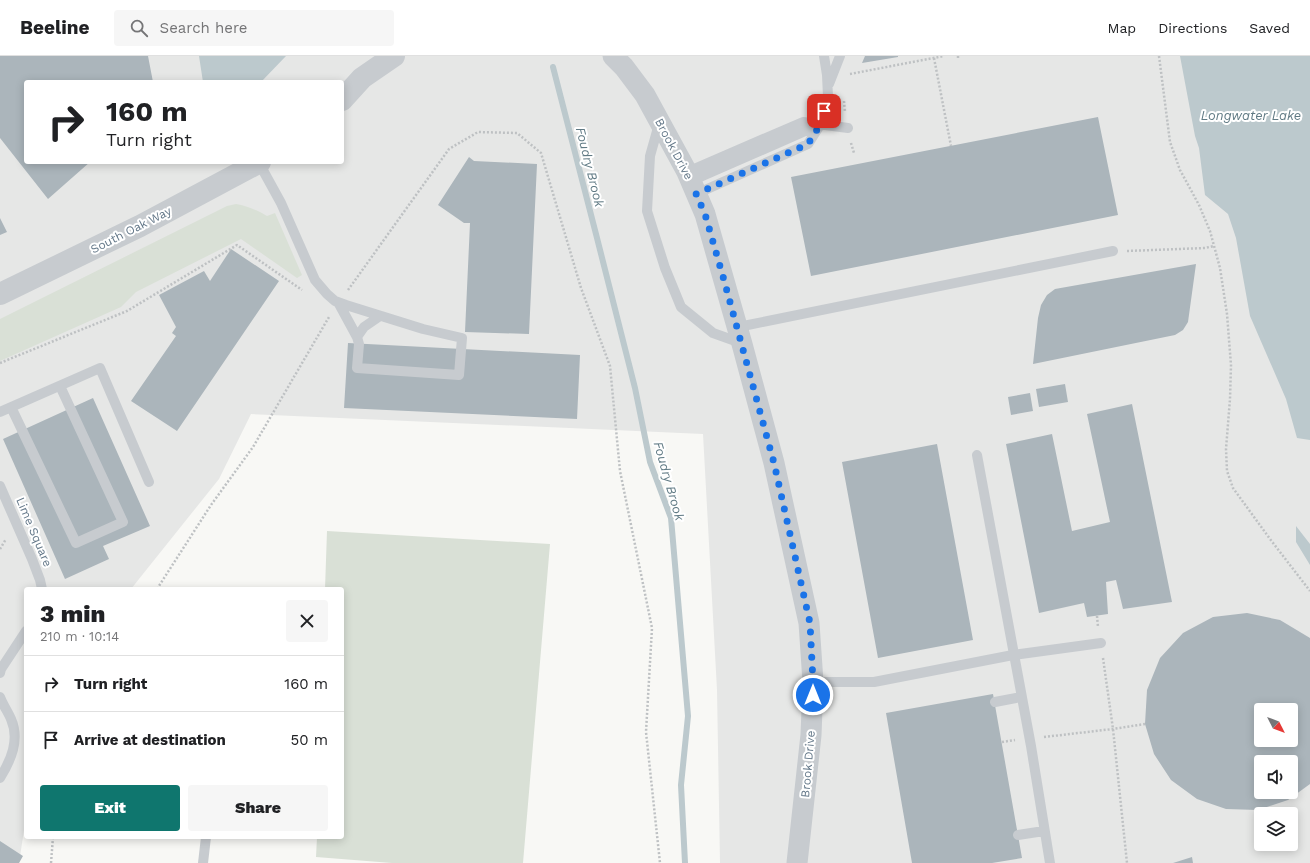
<!DOCTYPE html>
<html lang="en">
<head>
<meta charset="utf-8">
<style>
	body { margin:0; font-family:"Work Sans",sans-serif; background:#f6f6f6; color:#202124; height:100vh; display:flex; flex-direction:column; font-size:15px; white-space:nowrap }
	* { box-sizing:border-box; margin:0 }
	p { font-size:13px; color:#757577 }
	.icon { flex:none; width:22px; height:22px; fill:none; stroke:currentColor; stroke-width:2; stroke-linecap:round; stroke-linejoin:round }
	.map { position:relative; flex:1; overflow:hidden }
	.panel { position:absolute; left:24px; top:531px; width:320px; height:252px; display:flex; flex-direction:column; background:#fff; border-radius:4px; box-shadow:0 2px 10px #0003 }
	.panel>* { flex:none }
	.hud { position:absolute; left:24px; top:24px; width:320px; height:84px; border-radius:4px; box-shadow:0 2px 10px #0003; background:#fff; color:#202124; overflow:hidden }
	.needle { width:26px; rotate:132deg }
	.fabs { position:absolute; left:1254px; top:647px; display:grid; gap:8px }
	.fabs a { display:grid; place-items:center; width:44px; height:44px; border-radius:4px; background:#fff; box-shadow:0 2px 10px #0003; font-size:20px }
	.pin { position:absolute; display:grid; place-items:center; width:34px; height:34px; color:#fff; margin:-17px; border-radius:8px; box-shadow:0 2px 6px #0006 }
	.me { position:absolute; width:44px; margin:-22px; rotate:0deg; stroke-linejoin:round; filter:drop-shadow(0 0 3px #0008) }
	.turn { display:flex; align-items:center; gap:14px; height:84px; padding:0 16px; font-size:18px }
	.turn .icon { width:52px; height:52px; stroke-width:2.5 }
	.turn b { display:block; font-size:28px; line-height:34px }
	.round { display:grid; place-items:center; flex:none; width:42px; height:42px; border-radius:4px; background:#f6f6f6 }
	.overview { display:flex; align-items:center; justify-content:space-between; height:68px; padding:0 16px }
	h1 { font-size:24px; font-weight:800; line-height:30px }
	.primary-button { display:flex; gap:8px; margin-top:auto; padding:8px 16px }
	.primary-button a { flex:1; height:46px; border-radius:4px; background:#0f766e; color:#fff; font-size:16px; font-weight:800; line-height:46px; text-align:center }
	.primary-button a+a { background:#f6f6f6; color:#202124 }
	ul { padding:0; list-style:none }
	li { display:flex; align-items:center; gap:12px; height:56px; padding:0 16px; border-top:1px solid #e0e0e0 }
	li div { flex:1 }
	li b { display:block; font-size:15px }
	li em { font-style:normal }
	header { display:flex; align-items:center; gap:24px; box-sizing:border-box; height:56px; padding:0 20px; background:#fff; border-bottom:1px solid #e0e0e0 }
	header strong { font-size:19px }
	nav { display:flex; gap:22px; margin-inline-start:auto; font-size:14px }
	.search { width:280px; height:36px; background:#f6f6f6; display:flex; align-items:center; gap:10px; box-sizing:border-box; padding:0 14px; border-radius:4px; color:#757577; font-size:15px }
	.map>svg:first-child { display:block }
	.built { fill:#e6e7e6; fill-rule:evenodd }
	.green { fill:#d9e0d6 }
	.water { fill:#bcc9cd }
	.lines { fill:none; stroke-linecap:round; stroke-linejoin:round }
	.stream { stroke:#bcc9cd; stroke-width:6 }
	.building { fill:#abb5bb; fill-rule:evenodd }
	.path { stroke:#bec1c3; stroke-width:2.5; stroke-dasharray:2 2; stroke-linecap:butt }
	.service { stroke:#c7cbcf; stroke-width:10 }
	.minor { stroke:#c7cbcf; stroke-width:21 }
	.tertiary { stroke:#c7cbcf; stroke-width:22 }
	.route { stroke:#1a73e8; stroke-width:7; stroke-dasharray:0 12.6 }
	.labels { text-anchor:middle; dominant-baseline:central; stroke-width:4; stroke-linejoin:round; paint-order:stroke }
	.street-label { font-size:12px; fill:#647889; stroke:#fff }
	.water-label { font-size:13px; font-style:italic; fill:#607a84; stroke:#fff }
</style>
</head>
<body>
<header>
<strong>Beeline</strong>
<div class="search"><svg class="icon" aria-label="search" viewBox="0 0 24 24"><circle cx="10" cy="10" r="6"/><path d="M15 15l6 6"/></svg>Search here</div>
<nav><a>Map</a><a>Directions</a><a>Saved</a></nav>
</header>
<div class="map">
<svg width="1310" height="807" viewBox="0 0 1310 807">
	<rect width="100%" height="100%" fill="#f8f8f5"/>
	<!-- built -->
	<path class="built" d="M 0,0 L 1310,0 L 1310,807 L 720,807 L 717,634 L 703,378 L 251,358 L 219,423 L 131,533 L 26,533 L 26,761 L 19,807 L 0,807 ZM 26,26 L 342,26 L 342,106 L 26,106 ZM 1261,654 L 1291,654 L 1291,684 L 1261,684 ZM 1261,706 L 1291,706 L 1291,736 L 1261,736 ZM 1261,758 L 1291,758 L 1291,788 L 1261,788 Z"/>
	<!-- green -->
	<path class="green" d="M 236,148 C 247,150 257,154 267,160 L 275,157 L 302,219 L 297,222 L 241,183 L 136,236 L 121,251 L 0,305 L 0,263 L 227,150 Z
		M 327,475 L 550,488 L 523,807 L 392,807 L 316,801 L 317,781 L 342,781 L 342,533 L 325,533 Z"/>
	<!-- water -->
	<path class="water" d="M 199,0 L 286,0 L 261,26 L 203,26 Z
		M 1180,0 L 1310,0 L 1310,384 L 1297,382 L 1286,343 L 1250,260 L 1236,182 L 1228,158 L 1205,139 L 1199,92 L 1195,80 Z
		M 1296,470 L 1310,488 L 1310,509 L 1296,486 Z"/>
	<g class="lines">
		<!-- stream -->
		<path class="stream" d="M 553,11 L 597,182 L 635,332 L 650,406 L 671,462 L 688,660 L 681,729 L 685,807"/>
	</g>
	<!-- building -->
	<path class="building" d="M 0,0 L 148,0 L 153,26 L 26,26 L 26,106 L 90,106 L 48,143 L 0,82 Z
		M 865,0 L 898,0 L 898,1 L 862,7 Z
		M 1098,61 L 1118,159 L 811,220 L 791,121 Z
		M 469,101 L 474,105 L 537,108 L 529,278 L 465,276 L 470,167 L 464,167 L 438,149 Z
		M 0,162 L 7,176 L 0,179 Z
		M 231,193 L 279,225 L 177,375 L 131,345 L 176,280 L 172,277 L 176,271 L 159,239 L 204,215 L 210,225 Z
		M 1196,208 L 1188,266 L 1183,274 L 1175,279 L 1033,308 L 1038,262 L 1041,249 L 1047,239 L 1055,233 Z
		M 348,287 L 580,299 L 577,363 L 344,352 Z
		M 1065,328 L 1068,346 L 1039,351 L 1036,333 Z
		M 1030,337 L 1033,355 L 1011,359 L 1008,341 Z
		M 93,342 L 150,470 L 103,490 L 109,503 L 65,523 L 3,383 Z
		M 1132,348 L 1172,546 L 1123,553 L 1116,524 L 1106,526 L 1108,558 L 1087,561 L 1084,547 L 1039,557 L 1006,388 L 1052,378 L 1072,475 L 1110,466 L 1087,358 Z
		M 937,388 L 973,584 L 878,602 L 842,406 Z
		M 1247,557 L 1280,564 L 1310,582 L 1310,728 L 1288,744 L 1258,754 L 1226,753 L 1197,743 L 1171,724 L 1154,698 L 1145,668 L 1147,634 L 1160,602 L 1183,577 L 1213,561 ZM 1261,654 L 1291,654 L 1291,684 L 1261,684 ZM 1261,706 L 1291,706 L 1291,736 L 1261,736 Z
		M 993,638 L 1022,802 L 992,807 L 912,807 L 886,657 Z
		M 0,785 L 23,800 L 19,807 L 0,807 Z
		M 1192,801 L 1193,807 L 1173,807 Z"/>
	<g class="lines">
		<!-- path -->
		<path class="path" d="M 958,0 L 958,2
			M 1159,0 L 1170,86 L 1180,114 L 1199,149 L 1210,175 L 1220,212 L 1227,258 L 1231,309 L 1230,343 L 1226,393 L 1227,415 L 1233,432 L 1270,483 L 1310,535
			M 934,2 L 951,90
			M 850,18 L 944,0
			M 844,45 L 845,56
			M 851,87 L 854,97
			M 1127,195 L 1205,192 L 1214,190
			M 348,234 L 449,93 L 478,76 L 517,77 L 541,97 L 581,232 L 610,310 L 620,415 L 652,572 L 646,676 L 660,807
			M 0,307 L 127,255 L 237,189 L 302,234
			M 0,493 L 6,483
			M 157,533 L 211,449 L 253,391 L 329,261
			M 1097,560 L 1098,571
			M 1103,602 L 1113,673 L 1127,807
			M 1044,681 L 1113,673 L 1145,668
			M 1002,686 L 1015,684
			M 51,807 L 53,781"/>
		<!-- service -->
		<path class="service" d="M 829,28 L 840,0
			M 659,68 L 650,100 L 647,155 L 665,212 L 681,251 L 713,277 L 741,287
			M 259,107 L 281,147 L 315,224 L 327,238 L 335,245 L 346,249 L 423,273 L 462,282 L 459,319 L 357,312 L 359,288 L 357,281 L 338,246
			M 687,116 L 803,66 L 848,72
			M 691,125 L 819,69
			M 696,138 L 808,88 L 820,69 L 828,41 L 827,19 L 824,0
			M 738,271 L 1113,195
			M 357,281 L 364,271 L 380,260
			M 11,351 L 76,487 L 123,466 L 60,330
			M 0,356 L 100,312 L 149,426
			M 977,399 L 1031,690 L 1050,807
			M 0,430 L 32,503 L 40,524 L 42,533
			M 0,617 L 1,613 L 26,575
			M 813,626 L 874,626 L 1013,599 L 1101,587
			M 0,641 C 3,649 8,656 11,663 C 20,684 11,704 0,722
			M 995,646 L 1021,641
			M 1018,779 L 1044,775
			M 203,807 L 206,781"/>
		<!-- minor -->
		<path class="minor" d="M 613,0 L 624,11 L 645,39 L 687,116 L 705,158 L 742,288 L 774,407 L 809,567 L 813,626 L 811,679 L 797,807"/>
		<!-- tertiary -->
		<path class="tertiary" d="M 342,44 L 362,22 L 394,0
			M 0,238 L 140,170 L 260,106"/>
	</g>
	<g class="lines">
		<!-- route -->
		<path class="route" d="M 813,639 L 813,626 L 810,567 L 774,407 L 724,224 L 705,158 L 696,138 L 808,88 L 820,69 L 824,55"/>
	</g>
	<g class="labels">
		<!-- street labels -->
		<g class="street-label">
			<text transform="translate(674 93) rotate(62)">Brook Drive</text>
			<text transform="translate(131 174) rotate(-27)">South Oak Way</text>
			<text transform="translate(34 476) rotate(67)">Lime Square</text>
			<text transform="translate(808 708) rotate(-85)">Brook Drive</text>
		</g>
		<!-- water labels -->
		<g class="water-label">
			<text x="1251" y="59">Longwater Lake</text>
			<text transform="translate(590 111) rotate(76)">Foudry Brook</text>
			<text transform="translate(669 425) rotate(74)">Foudry Brook</text>
		</g>
	</g>
</svg>
<div class="fabs">
<a><svg class="needle" viewBox="-14 -14 28 28"><path d="M0-13l5 13h-10z" fill="#e53935"/><path d="M0 13l5-13h-10z" fill="#757577"/></svg></a>
<a><svg class="icon" aria-label="sound" viewBox="0 0 24 24"><path d="M4 9h4l5-4v14l-5-4H4zM17 9q2 3 0 6"/></svg></a>
<a><svg class="icon" aria-label="layers" viewBox="0 0 24 24"><path d="M12 4l9 5-9 5-9-5zM3 14l9 5 9-5"/></svg></a>
</div>
<div class="pin" style="left:824px;top:55px;background:#d93025"><svg class="icon" aria-label="arrive" viewBox="0 0 24 24"><path d="M6 21V4h12l-3 4 3 4H6"/></svg></div>
<svg class="me" style="left:813px;top:639px" viewBox="-20 -20 40 40"><circle r="17" fill="#1a73e8" stroke="#fff" stroke-width="3"/><path d="M0-11L8 9 0 5-8 9z" fill="#fff"/></svg>
<div class="hud">
<div class="turn"><svg class="icon" aria-label="right" viewBox="0 0 24 24"><path d="M7 20v-9h11M14 6l5 5-5 5"/></svg><div><b>160 m</b>Turn right</div></div>
</div>
<section class="panel">
<div class="overview"><div><h1>3 min</h1><p>210 m · 10:14</p></div><a class="round"><svg class="icon" aria-label="close" viewBox="0 0 24 24"><path d="M6 6l12 12M18 6L6 18"/></svg></a></div>
<ul>
<li><svg class="icon" aria-label="right" viewBox="0 0 24 24"><path d="M7 20v-9h11M14 6l5 5-5 5"/></svg><div><b>Turn right</b></div><em>160 m</em></li>
<li><svg class="icon" aria-label="arrive" viewBox="0 0 24 24"><path d="M6 21V4h12l-3 4 3 4H6"/></svg><div><b>Arrive at destination</b></div><em>50 m</em></li>
</ul>
<div class="primary-button"><a>Exit</a><a>Share</a></div>
</section>
</div>
</body>
</html>
